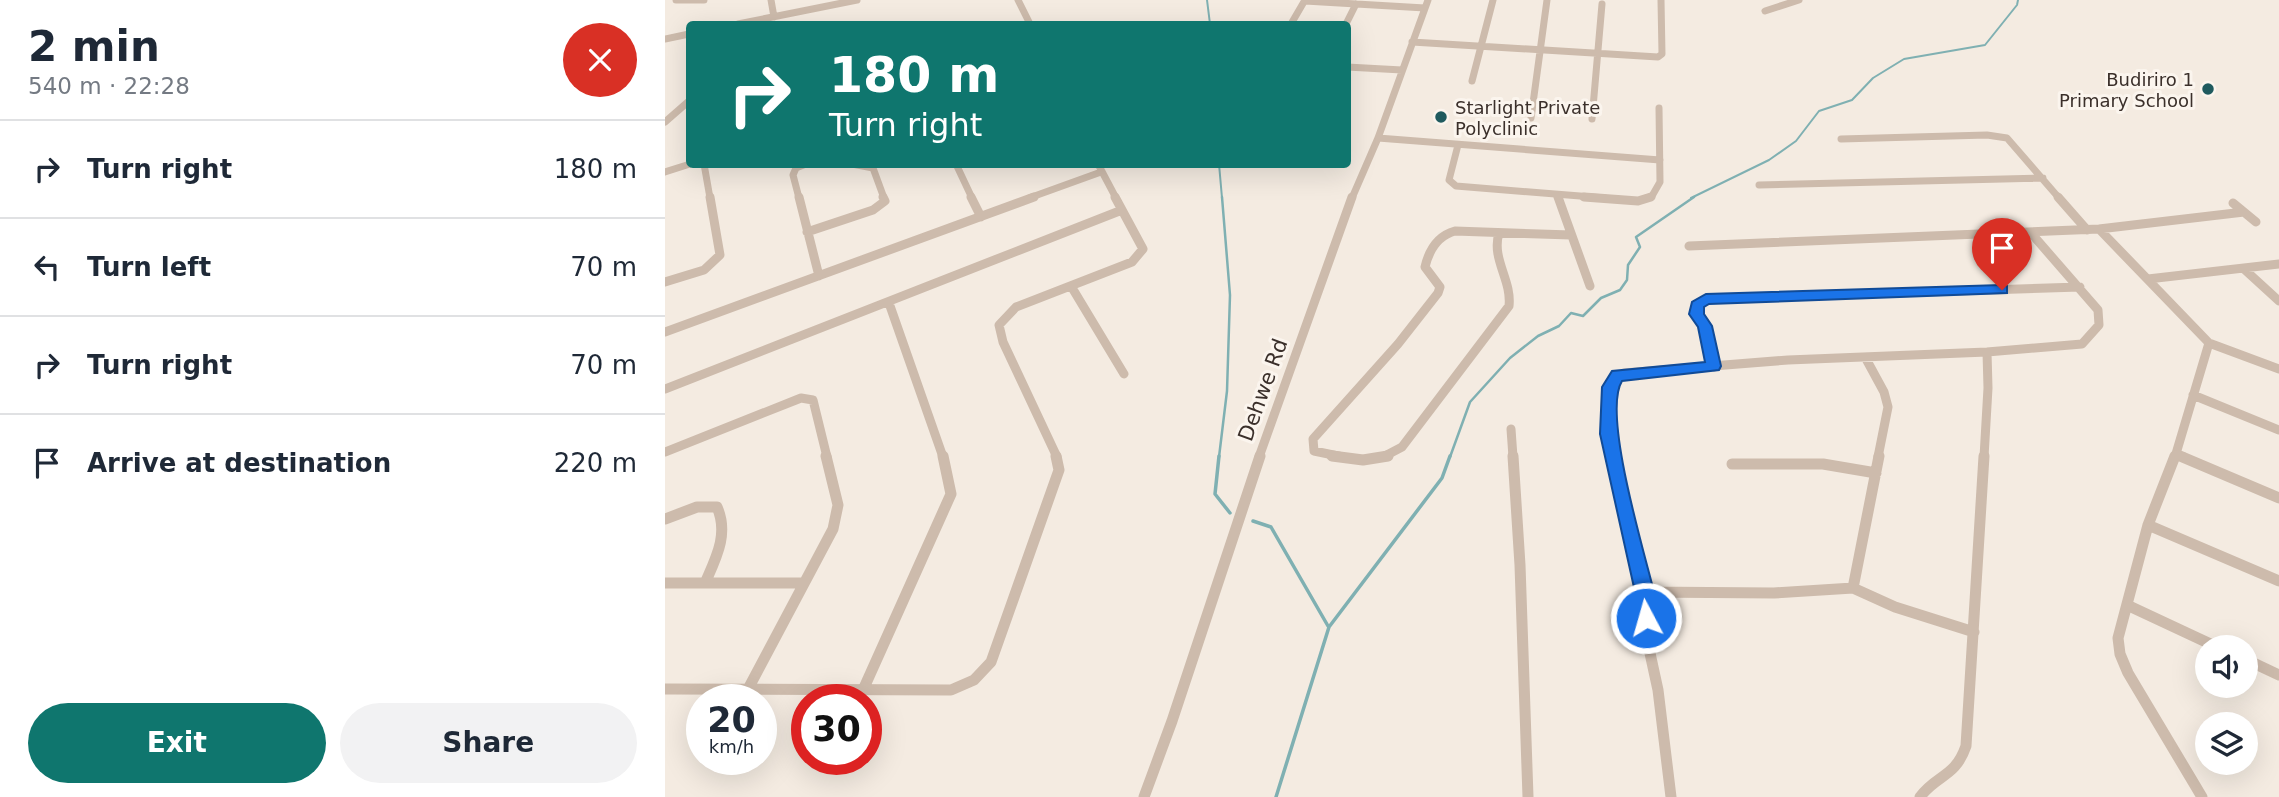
<!DOCTYPE html>
<html lang="en">
<head>
<meta charset="utf-8">
<style>
	body { margin:0; font-family:"DejaVu Sans",sans-serif; background:#f2f2f3; color:#1f2937; height:100vh; display:flex; flex-direction:column; font-size:26px; white-space:nowrap }
	* { box-sizing:border-box; margin:0 }
	p { font-size:23px; color:#747a83 }
	.icon { flex:none; width:38px; height:38px; fill:none; stroke:currentColor; stroke-width:2; stroke-linecap:round; stroke-linejoin:round }
	.map { position:relative; flex:1; overflow:hidden }
	.drawer { display:flex; flex-direction:column; background:#fff; width:665px }
	.drawer>* { flex:none }
	.guide { position:absolute; left:21px; top:21px; width:665px; height:147px; border-radius:7px; box-shadow:0 7px 28px #0002; background:#0f766e; color:#fff; overflow:hidden }
	.tools { position:absolute; left:1530px; top:635px; display:grid; gap:14px }
	.tools a { display:grid; place-items:center; width:63px; height:63px; border-radius:50%; background:#fff; box-shadow:0 7px 28px #0002; font-size:35px }
	.speed { position:absolute; left:21px; top:684px; display:flex; gap:14px; font-size:35px; font-weight:700; text-align:center }
	.speed>* { display:grid; place-content:center; width:91px; height:91px; border-radius:50%; background:#fff; box-shadow:0 7px 28px #0002; line-height:1 }
	.speed small { font-size:18px; font-weight:400 }
	.speed .limit { border:10px solid #d22; background:#fff; color:#111 }
	.pin { position:absolute; display:grid; place-items:center; width:60px; height:60px; color:#fff; margin:-72px -30px; border-radius:50% 50% 50% 0; rotate:-45deg; box-shadow:0 0 7px #0007 }
	.pin .icon { rotate:45deg }
	.me { position:absolute; width:77px; margin:-38px; rotate:354deg; stroke-linejoin:round; filter:drop-shadow(0 0 5px #0008) }
	.turn { display:flex; align-items:center; gap:24px; height:147px; padding:0 28px; font-size:32px }
	.turn .icon { width:91px; height:91px; stroke-width:2.5 }
	.turn b { display:block; font-size:49px; line-height:60px }
	.round { display:grid; place-items:center; flex:none; width:74px; height:74px; border-radius:37px; background:#f2f2f3 }
	.overview { display:flex; align-items:center; justify-content:space-between; height:119px; padding:0 28px }
	h1 { font-size:42px; font-weight:800; line-height:52px }
	.cta { display:flex; gap:14px; margin-top:auto; padding:14px 28px }
	.cta a { flex:1; height:80px; border-radius:42px; background:#0f766e; color:#fff; font-size:28px; font-weight:800; line-height:80px; text-align:center }
	.cta a+a { background:#f2f2f3; color:#1f2937 }
	ul { padding:0; list-style:none }
	li { display:flex; align-items:center; gap:21px; height:98px; padding:0 28px; border-top:2px solid #e0e1e3 }
	li div { flex:1 }
	li b { display:block; font-size:26px }
	li em { font-style:normal }
	main { display:flex; flex:1; min-height:0 }
	.map>svg:first-child { display:block }
	.lines { fill:none; stroke-linecap:round; stroke-linejoin:round }
	.stream-far2 { stroke:#7fb0b2; stroke-width:2 }
	.stream-far1 { stroke:#7fb0b2; stroke-width:2.5 }
	.stream { stroke:#7fb0b2; stroke-width:3.5 }
	.minor-far2 { stroke:#cdbbac; stroke-width:7 }
	.minor-far1 { stroke:#cdbbac; stroke-width:9 }
	.minor { stroke:#cdbbac; stroke-width:11 }
	.route { fill:#1a73e8; stroke:#114b97; stroke-width:2 }
	.poi-dot { fill:#1f5a5e; stroke:#fbf5ee; stroke-width:2.5 }
	.labels { text-anchor:middle; dominant-baseline:central; stroke-width:6; stroke-linejoin:round; paint-order:stroke }
	.far-poi-label { font-size:18px; fill:#3b302b; stroke:#fbf5ee; text-anchor:end }
	.street-label { font-size:21px; fill:#3b302b; stroke:#fbf5ee }
</style>
</head>
<body>
<main>
<section class="drawer">
<div class="overview"><div><h1>2 min</h1><p>540 m · 22:28</p></div><a class="round" style="background:#d93025;color:#fff"><svg class="icon" aria-label="close" viewBox="0 0 24 24"><path d="M6 6l12 12M18 6L6 18"/></svg></a></div>
<ul>
<li><svg class="icon" aria-label="right" viewBox="0 0 24 24"><path d="M7 20v-9h11M14 6l5 5-5 5"/></svg><div><b>Turn right</b></div><em>180 m</em></li>
<li><svg class="icon" aria-label="left" viewBox="0 0 24 24"><path d="M17 20v-9H6M10 6l-5 5 5 5"/></svg><div><b>Turn left</b></div><em>70 m</em></li>
<li><svg class="icon" aria-label="right" viewBox="0 0 24 24"><path d="M7 20v-9h11M14 6l5 5-5 5"/></svg><div><b>Turn right</b></div><em>70 m</em></li>
<li><svg class="icon" aria-label="arrive" viewBox="0 0 24 24"><path d="M6 21V4h12l-3 4 3 4H6"/></svg><div><b>Arrive at destination</b></div><em>220 m</em></li>
</ul>
<div class="cta"><a>Exit</a><a>Share</a></div>
</section>
<div class="map">
<svg width="1614" height="797" viewBox="0 0 1614 797">
	<rect width="100%" height="100%" fill="#f4ebe1"/>
	<g class="lines">
		<!-- stream-far2 -->
		<path class="stream-far2" d="M 542,0 L 545,24
			M 554,164 L 557,198
			M 1026,198 L 1104,160 L 1131,141 L 1154,111 L 1187,100 L 1208,78 L 1239,59 L 1320,45 L 1352,5 L 1353,0"/>
		<!-- stream-far1 -->
		<path class="stream-far1" d="M 554,457 L 562,391 L 565,295 L 557,197
			M 785,457 L 805,402 L 845,358 L 873,336 L 894,326 L 906,313 L 918,316 L 936,298 L 955,290 L 962,280 L 963,265 L 975,247 L 971,237 L 1029,197"/>
		<!-- stream -->
		<path class="stream" d="M 554,456 L 550,494 L 565,513
			M 588,521 L 606,527 L 663,626
			M 611,797 L 664,627 L 777,478 L 785,456"/>
		<!-- minor-far2 -->
		<path class="minor-far2" d="M 11,0 L 39,0
			M 106,0 L 109,17
			M 353,0 L 365,24
			M 640,1 L 760,8
			M 1100,11 L 1134,0
			M 73,24 L 192,0
			M 626,24 L 640,0
			M 681,24 L 691,4
			M 0,39 L 24,34
			M 747,42 L 993,57 L 997,54 L 996,0
			M 682,67 L 737,70
			M 807,81 L 828,0
			M 866,118 L 882,0
			M 927,119 L 937,4
			M 0,122 L 24,101
			M 713,138 L 995,160
			M 1176,139 L 1322,135 L 1342,138 L 1394,198
			M 793,145 L 784,180 L 791,186 L 940,198
			M 39,164 L 45,198
			M 187,164 L 208,168 L 219,198
			M 291,164 L 307,198
			M 433,164 L 451,198
			M 0,172 L 25,164
			M 1094,185 L 1378,178
			M 892,195 L 893,198
			M 134,198 L 128,175 L 131,168 L 141,164
			M 364,198 L 436,172
			M 687,198 L 713,138 L 763,0
			M 981,198 L 987,196 L 995,182 L 994,108"/>
		<!-- minor-far1 -->
		<path class="minor-far1" d="M 134,197 L 154,276
			M 306,197 L 316,217
			M 893,197 L 925,286
			M 919,197 L 973,201 L 986,197
			M 1393,197 L 1422,230
			M 1568,203 L 1591,222
			M 1434,229 L 1544,343 L 1614,369
			M 142,232 L 208,210 L 220,201 L 218,197
			M 1024,246 L 1434,229 L 1579,212
			M 1579,269 L 1614,301
			M 1483,279 L 1614,264
			M 0,282 L 39,270 L 55,255 L 45,197
			M 406,286 L 459,374
			M 224,303 L 278,457
			M 0,332 L 369,197
			M 1200,357 L 1219,392 L 1223,407 L 1213,457
			M 1049,367 L 1040,326 L 1032,314 L 1032,305 L 1041,299 L 1415,287
			M 0,389 L 457,210
			M 1528,395 L 1614,430
			M 846,429 L 848,457
			M 0,452 L 136,398 L 148,400 L 162,457
			M 1511,454 L 1519,457
			M 392,457 L 338,342 L 334,325 L 351,307 L 467,262 L 478,249 L 450,197
			M 594,457 L 687,197
			M 678,457 L 649,451 L 648,439 L 733,344 L 773,293 L 775,287 L 760,267 C 764,250 772,236 790,231 L 906,235
			M 718,457 L 737,447 L 844,306 C 847,280 826,259 834,233
			M 948,457 L 943,434 L 947,380 L 959,373 L 1123,360 L 1322,352 L 1417,344 L 1434,325 L 1433,310 L 1366,233
			M 1319,457 L 1323,388 L 1322,352
			M 1510,457 L 1544,343"/>
		<!-- minor -->
		<path class="minor" d="M 667,456 L 698,460 L 723,456
			M 848,456 L 855,565 L 863,797
			M 948,456 L 979,592 L 983,644 L 993,690 L 1006,797
			M 1510,456 L 1483,525 L 1453,638 L 1455,654 L 1463,673 L 1537,797
			M 1515,456 L 1614,498
			M 1067,464 L 1158,464 L 1211,473
			M 0,519 L 32,507 L 52,507 C 64,534 51,558 40,583
			M 1483,525 L 1614,581
			M 0,583 L 139,583
			M 1188,588 L 1214,456
			M 979,592 L 1109,593 L 1188,588 L 1230,607 L 1309,632
			M 1462,605 L 1554,648
			M 1580,659 L 1614,675
			M 0,689 L 286,690 L 309,680 L 326,662 L 394,470 L 391,456
			M 83,689 L 168,529 L 173,505 L 161,456
			M 198,690 L 286,494 L 278,456
			M 479,797 L 507,721 L 595,456
			M 1255,797 C 1272,774 1290,778 1301,746 L 1319,456"/>
	</g>
	<!-- route -->
	<path class="route" d="M 1337,285 L 1342,286 L 1342,293 L 1044,304 L 1039,307 L 1039,314 L 1047,326 L 1056,366 L 1054,370 L 957,381 C 937,413 979,551 989,592 L 991,618 L 988,624 L 981,627 L 974,624 L 970,592 L 935,434 L 937,387 L 947,371 L 1040,362 L 1033,327 L 1024,314 L 1027,302 L 1041,294 Z"/>
	<!-- markers -->
	<g class="poi-dot">
		<circle cx="1543" cy="89" r="7"/>
		<circle cx="776" cy="117" r="7"/>
	</g>
	<g class="labels">
		<!-- far-poi labels -->
		<g class="far-poi-label">
			<text x="1529" y="79">Budiriro 1<tspan x="1529" dy="21">Primary School</tspan></text>
			<text x="790" y="107" text-anchor="start">Starlight Private<tspan x="790" dy="21">Polyclinic</tspan></text>
		</g>
		<!-- street labels -->
		<g class="street-label">
			<text transform="translate(598 390) rotate(-70)">Dehwe Rd</text>
		</g>
	</g>
</svg>
<div class="tools">
<a><svg class="icon" aria-label="sound" viewBox="0 0 24 24"><path d="M4 9h4l5-4v14l-5-4H4zM17 9q2 3 0 6"/></svg></a>
<a><svg class="icon" aria-label="layers" viewBox="0 0 24 24"><path d="M12 4l9 5-9 5-9-5zM3 14l9 5 9-5"/></svg></a>
</div>
<div class="speed"><div>20<small>km/h</small></div><div class="limit">30</div></div>
<div class="pin" style="left:1337px;top:290px;background:#d93025"><svg class="icon" aria-label="arrive" viewBox="0 0 24 24"><path d="M6 21V4h12l-3 4 3 4H6"/></svg></div>
<svg class="me" style="left:981px;top:618px" viewBox="-20 -20 40 40"><circle r="17" fill="#1a73e8" stroke="#fff" stroke-width="3"/><path d="M0-11L8 9 0 5-8 9z" fill="#fff"/></svg>
<div class="guide">
<div class="turn"><svg class="icon" aria-label="right" viewBox="0 0 24 24"><path d="M7 20v-9h11M14 6l5 5-5 5"/></svg><div><b>180 m</b>Turn right</div></div>
</div>
</div>
</main>
</body>
</html>
